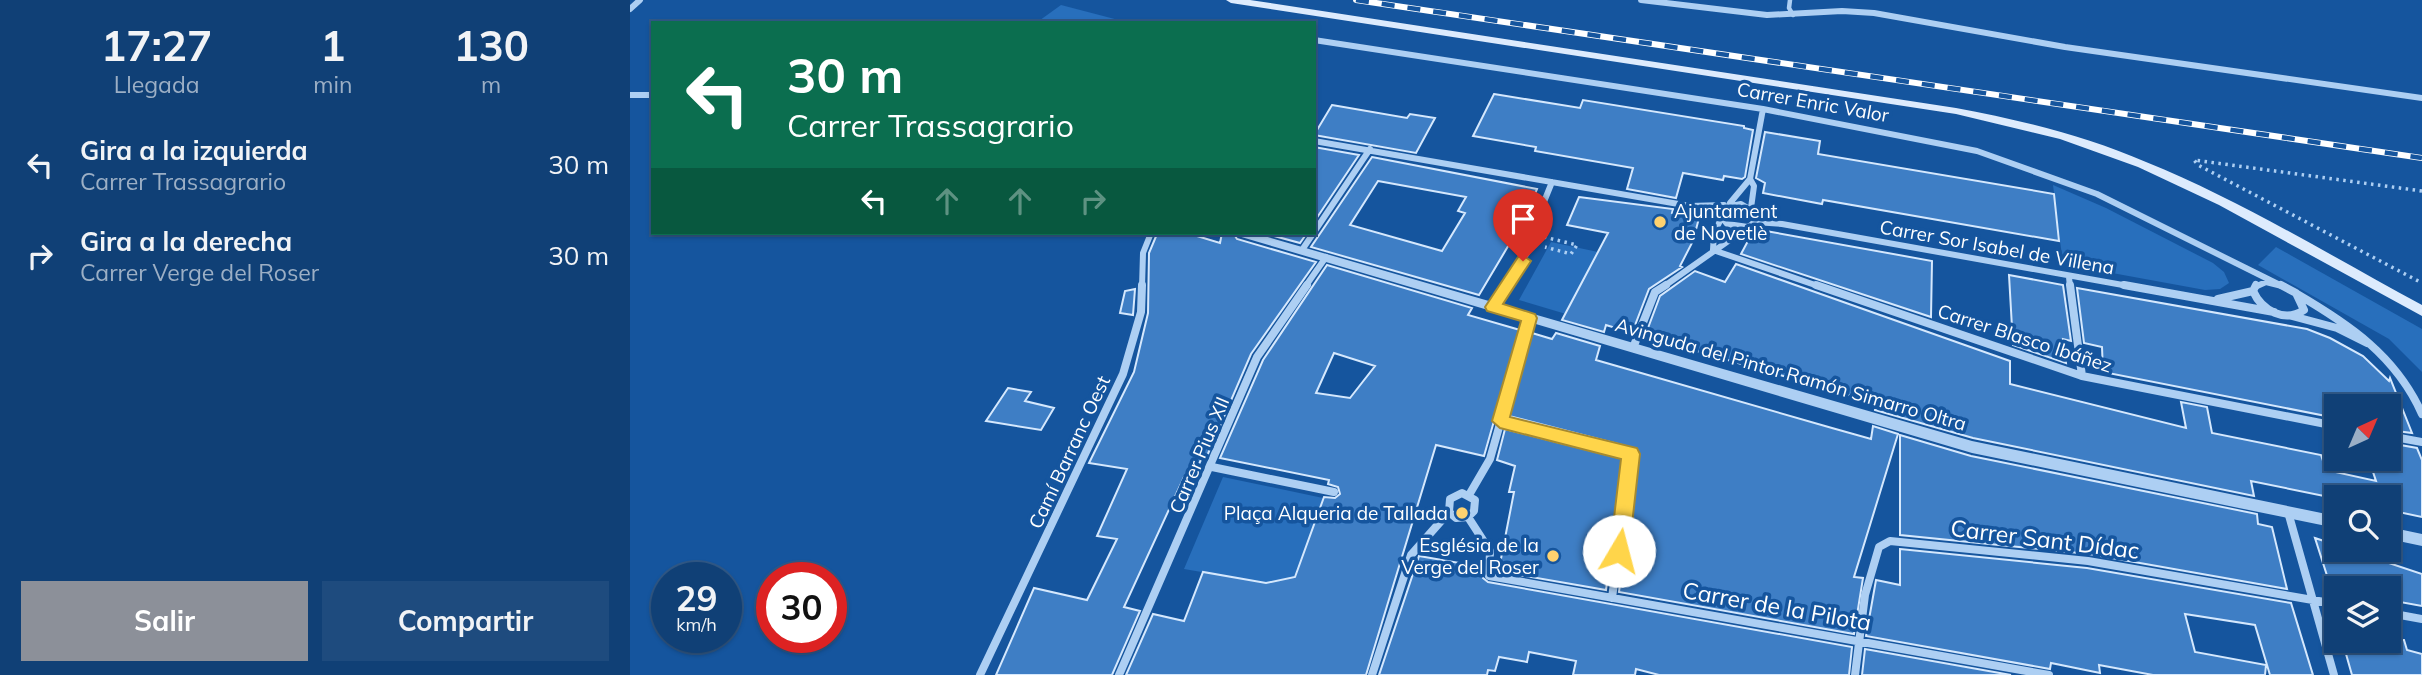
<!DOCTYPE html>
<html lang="es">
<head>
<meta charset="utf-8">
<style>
	body { margin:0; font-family:Mulish,sans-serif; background:#1e4b7e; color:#f1f3f6; height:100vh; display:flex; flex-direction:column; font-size:26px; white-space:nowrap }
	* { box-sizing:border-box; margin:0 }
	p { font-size:23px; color:#9cafc5 }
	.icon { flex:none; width:38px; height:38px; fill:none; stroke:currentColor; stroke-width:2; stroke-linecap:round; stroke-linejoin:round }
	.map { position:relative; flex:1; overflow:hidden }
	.side { display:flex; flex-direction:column; background:#104076; width:630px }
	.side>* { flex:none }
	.banner { position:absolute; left:21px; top:21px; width:665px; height:214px; border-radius:0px; box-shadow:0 2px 5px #0004,0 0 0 2px #305988; background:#0b6e4f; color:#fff; overflow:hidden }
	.needle { width:46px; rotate:44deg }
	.tools { position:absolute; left:1694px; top:394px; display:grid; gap:14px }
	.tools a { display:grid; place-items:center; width:77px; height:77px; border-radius:0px; background:#104076; box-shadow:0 2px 5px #0004,0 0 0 2px #305988; font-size:35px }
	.speed { position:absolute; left:21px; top:562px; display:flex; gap:14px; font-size:35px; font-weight:700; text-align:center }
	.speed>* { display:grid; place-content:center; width:91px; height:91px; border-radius:50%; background:#104076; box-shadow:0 2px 5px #0004,0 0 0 2px #305988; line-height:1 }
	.speed small { font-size:18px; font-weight:400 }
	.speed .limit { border:10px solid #d22; background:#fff; color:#111 }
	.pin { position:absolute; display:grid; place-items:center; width:60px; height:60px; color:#fff; margin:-72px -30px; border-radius:50% 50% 50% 0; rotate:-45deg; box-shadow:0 0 7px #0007 }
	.pin .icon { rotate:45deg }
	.me { position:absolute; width:77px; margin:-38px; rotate:8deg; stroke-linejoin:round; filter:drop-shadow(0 0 5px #0008) }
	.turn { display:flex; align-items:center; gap:24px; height:147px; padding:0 21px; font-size:32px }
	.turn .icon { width:91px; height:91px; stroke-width:2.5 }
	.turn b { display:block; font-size:49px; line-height:60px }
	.lanes { display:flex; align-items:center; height:66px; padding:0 21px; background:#0003; justify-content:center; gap:35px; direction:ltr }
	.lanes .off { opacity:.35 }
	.eta { display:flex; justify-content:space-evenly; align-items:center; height:119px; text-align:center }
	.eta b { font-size:42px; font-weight:700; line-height:49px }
	.action { display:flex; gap:14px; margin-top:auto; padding:14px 21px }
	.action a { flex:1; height:80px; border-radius:0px; background:#8c9099; color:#fff; font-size:28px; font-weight:700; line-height:80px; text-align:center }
	.action a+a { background:#1e4b7e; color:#f1f3f6 }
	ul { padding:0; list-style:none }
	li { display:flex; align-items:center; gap:21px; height:91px; padding:0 21px }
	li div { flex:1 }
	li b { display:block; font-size:26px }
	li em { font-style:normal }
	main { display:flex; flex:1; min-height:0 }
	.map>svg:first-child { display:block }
	.green { fill:#286fbc }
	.building { fill:#3e7ec5; stroke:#d5e8fd; stroke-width:2; fill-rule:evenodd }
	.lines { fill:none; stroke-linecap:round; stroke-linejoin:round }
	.path { stroke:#adcff3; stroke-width:3.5; stroke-dasharray:2.5 4.5; stroke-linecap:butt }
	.service-far1 { stroke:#adcff3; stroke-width:4.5 }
	.service { stroke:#adcff3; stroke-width:6 }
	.minor-far1 { stroke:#adcff3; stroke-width:6 }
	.minor { stroke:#adcff3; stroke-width:8 }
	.tertiary { fill:#adcff3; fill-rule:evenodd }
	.secondary { fill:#ddebfd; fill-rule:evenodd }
	.rail-casing { stroke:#fff; stroke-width:6 }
	.rail { stroke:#15559e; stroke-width:4.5; stroke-dasharray:13; stroke-linecap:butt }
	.route { fill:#ffd54a; stroke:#a68a30; stroke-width:2 }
	.poi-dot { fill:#ffd26f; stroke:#15559e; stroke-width:2.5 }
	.labels { text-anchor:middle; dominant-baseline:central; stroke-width:7; stroke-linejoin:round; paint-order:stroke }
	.street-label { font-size:19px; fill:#fff; stroke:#15559e }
	.poi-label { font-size:19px; fill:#fff; stroke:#15559e; text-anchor:end }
	.near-street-label { font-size:23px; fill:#fff; stroke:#15559e }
</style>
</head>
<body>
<main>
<section class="side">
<div class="eta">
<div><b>17:27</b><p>Llegada</p></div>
<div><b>1</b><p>min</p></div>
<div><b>130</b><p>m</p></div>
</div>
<ul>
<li><svg class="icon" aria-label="left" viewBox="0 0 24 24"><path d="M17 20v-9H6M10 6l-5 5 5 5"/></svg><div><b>Gira a la izquierda</b><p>Carrer Trassagrario</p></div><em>30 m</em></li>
<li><svg class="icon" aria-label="right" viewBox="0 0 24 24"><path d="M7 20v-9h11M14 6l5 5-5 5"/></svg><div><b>Gira a la derecha</b><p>Carrer Verge del Roser</p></div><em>30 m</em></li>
</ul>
<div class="action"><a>Salir</a><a>Compartir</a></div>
</section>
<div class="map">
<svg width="1792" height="675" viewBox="0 0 1792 675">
	<rect width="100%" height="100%" fill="#15559e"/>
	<!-- green -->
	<path class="green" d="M 431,5 L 500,23 L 406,23 Z
		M 1423,185 L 1476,208 L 1583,263 L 1594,272 L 1599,283 L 1590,289 L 1575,290 L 1433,264 Z
		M 921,242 L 968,252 L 936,314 L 889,300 Z
		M 1646,247 L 1792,329 L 1792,372 L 1759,339 L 1628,265 Z
		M 593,477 L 693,498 L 665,577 L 636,583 L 554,569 Z"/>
	<!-- building -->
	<path class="building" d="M 864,94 L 950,108 L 953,100 L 1114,126 L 1114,128 L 1123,130 L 1115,177 L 1112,179 L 1094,176 L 1093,180 L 1053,173 L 1046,198 L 997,189 L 1003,168 L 905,151 L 906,147 L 843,136 Z
		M 702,105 L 777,118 L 780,114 L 805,118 L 786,153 L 684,135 Z
		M 1135,132 L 1190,141 L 1188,154 L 1424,194 L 1429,241 L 1193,200 L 1192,204 L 1133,193 L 1135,183 L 1126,178 Z
		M 684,147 L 729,155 L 684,222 Z
		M 742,157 L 907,189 L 900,206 L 902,206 L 849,295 L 681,247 ZM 748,181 L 836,197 L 828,211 L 835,213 L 812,251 L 720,225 Z
		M 949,197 L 1043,209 L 1042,213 L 1069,218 L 1063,241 L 1050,266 L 1052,267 L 1019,289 L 1002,333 L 976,325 L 974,332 L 932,320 L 978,233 L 937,225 Z
		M 1136,231 L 1302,261 L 1301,317 L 1111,254 L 1119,239 Z
		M 557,233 L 590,243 L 592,233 L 603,233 L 607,239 L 686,262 L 621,354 L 577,456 L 573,455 L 563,478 L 554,477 L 494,607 L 510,611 L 482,675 L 366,675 L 404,588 L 457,600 L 487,539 L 467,536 L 497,469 L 459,463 L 504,372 L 518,313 L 519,253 L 527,234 Z
		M 633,233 L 677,233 L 670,243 Z
		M 1106,264 L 1380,361 L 1380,384 L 1556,428 L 1551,402 L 1577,407 L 1582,433 L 1691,455 L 1696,470 L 1746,481 L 1739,460 L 1759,461 L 1759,443 L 1787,448 L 1792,460 L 1792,517 L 1759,510 L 1759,497 L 1699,497 L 1621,481 L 1624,496 L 1343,438 L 1245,410 L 1246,403 L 1015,336 L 1030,296 L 1065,271 L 1095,282 Z
		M 697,265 L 842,308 L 838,315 L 890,330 L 854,456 L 806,445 L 736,675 L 496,675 L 523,614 L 554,621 L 573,572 L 636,583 L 665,577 L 694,497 L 705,498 L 710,494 L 708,487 L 698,484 L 699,480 L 590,458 L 633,360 ZM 704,353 L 745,366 L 720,398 L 686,393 Z
		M 1379,275 L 1433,285 L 1441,341 L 1433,339 L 1436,363 L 1383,345 Z
		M 1447,288 L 1677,329 L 1700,338 L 1733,356 L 1759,381 L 1760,378 L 1782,433 L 1759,430 L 1759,406 L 1706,406 L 1706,418 L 1473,372 L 1472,347 L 1454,343 Z
		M 505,289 L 503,315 L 490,313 L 495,291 Z
		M 902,333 L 922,339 L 926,333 L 970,346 L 966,360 L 1202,428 L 1241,439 L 1243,426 L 1268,434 L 1224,577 L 1233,578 L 1224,634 L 989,592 L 1007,452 L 1003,448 L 879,416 Z
		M 378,388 L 401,392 L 395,401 L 424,408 L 411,430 L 356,421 Z
		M 875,429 L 994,459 L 976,590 L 866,571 L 869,569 L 884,492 L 879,492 L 885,466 L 867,460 Z
		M 1270,435 L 1341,456 L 1627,514 L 1628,524 L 1642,527 L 1657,589 L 1459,554 L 1270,535 Z
		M 1685,538 L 1706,545 L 1706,550 L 1720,550 L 1792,574 L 1792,606 L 1759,600 L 1759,588 L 1701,588 Z
		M 1270,549 L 1457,568 L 1661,603 L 1683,675 L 1640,675 L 1625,625 L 1555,614 L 1565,652 L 1636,665 L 1635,675 L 1523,675 L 1469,665 L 1470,673 L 1421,663 L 1420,669 L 1236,636 L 1246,580 L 1270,585 Z
		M 789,556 L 853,567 L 853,578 L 858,582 L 1222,647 L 1219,675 L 1029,675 L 1006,669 L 1005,675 L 943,675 L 946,661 L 899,652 L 897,662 L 869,657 L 865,671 L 858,670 L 857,675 L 749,675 Z
		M 1712,640 L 1774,640 L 1777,650 L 1792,654 L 1792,675 L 1722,675 Z
		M 1235,649 L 1381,675 L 1232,675 Z"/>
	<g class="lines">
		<!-- path -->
		<path class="path" d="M 1792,191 L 1564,160 L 1568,165 L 1792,283
			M 914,237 L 947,245 L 941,254 L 915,247"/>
		<!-- service-far1 -->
		<path class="service-far1" d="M 1160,0 L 1159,8 L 1163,15
			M 875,287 L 904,244"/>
		<!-- service -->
		<path class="service" d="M 871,293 L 876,285"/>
		<!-- minor-far1 -->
		<path class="minor-far1" d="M 1011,0 L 1137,15 L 1212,11 L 1244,13 L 1435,47 L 1792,98
			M 0,9 L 10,0
			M 684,40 L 1133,109 L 1347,151 L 1467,194 L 1650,285
			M 684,141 L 1060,206 L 1094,205
			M 1120,179 L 1124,186 L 1121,208
			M 1100,203 L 1120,179 L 1133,109
			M 1067,208 L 1090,217
			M 907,219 L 922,182
			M 1125,222 L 1152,224 L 1504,287
			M 1118,227 L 1097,224 L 1089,214 L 1091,208 L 1111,204 L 1128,214
			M 672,250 L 740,149
			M 1083,250 L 1191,287
			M 1083,250 L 1084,233 L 1091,219
			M 1439,277 L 1440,287
			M 512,287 L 513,253 L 521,233
			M 675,287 L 696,257
			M 1033,287 L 1121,225 L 1126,220 L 1125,211
			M 1625,287 L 1636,282 L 1656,287"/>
		<!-- minor -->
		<path class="minor" d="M 1186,285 L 1452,376 L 1706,426
			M 1440,285 L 1452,376
			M 1494,285 L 1644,312
			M 1626,285 L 1623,291 C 1632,311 1655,323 1674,310 L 1666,293 L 1651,285
			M 1667,294 C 1720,325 1766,356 1792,414
			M 1588,299 L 1623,291
			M 863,307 L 871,293
			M 1662,316 L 1707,328 L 1737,343
			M 1003,348 L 1025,292 L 1036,285
			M 870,421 L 1001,454 L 982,598
			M 1759,436 L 1792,442
			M 582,467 L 704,492
			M 832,493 L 845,500 L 844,511 L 838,517 L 826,518 L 819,512 L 820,499 Z
			M 839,495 L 860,459 L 900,318
			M 1658,512 L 1704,675
			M 838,517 L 860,551 L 859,576 L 1419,675
			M 1759,613 L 1792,619
			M 350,675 L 493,374 L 511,312 L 512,285
			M 489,675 L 627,357 L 677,285
			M 742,675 L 781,555 L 819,512
			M 1225,675 L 1235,595 L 1249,547 L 1260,541 L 1458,561 L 1706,604"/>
		<!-- tertiary -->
		<path class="tertiary" d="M 0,92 L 23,92 L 23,98 L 0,98 Z
			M 606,233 L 624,233 L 1342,441 L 1706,516 L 1706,528 L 1342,453 L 608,236 Z
			M 1759,527 L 1792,534 L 1792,546 L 1759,539 Z"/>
		<!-- secondary -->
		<path class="secondary" d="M 596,0 L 620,0 L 1326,108 C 1391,120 1455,136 1516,162 C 1612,201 1701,256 1792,305 L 1792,316 L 1589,205 L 1508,167 L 1430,139 L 1326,114 L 601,3 Z"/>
		<!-- rail casing -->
		<g class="rail-casing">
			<path id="rail" d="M 726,0 L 1792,158"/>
		</g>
		<!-- rail -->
		<use href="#rail" class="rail"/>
	</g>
	<!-- route -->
	<path class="route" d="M 893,255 L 901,261 L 873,304 L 905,314 L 907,318 L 880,417 L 1007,448 L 1010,454 L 999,551 L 996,557 L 989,559 L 982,557 L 980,551 L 991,459 L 870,428 L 862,421 L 891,321 L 857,311 L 855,307 L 888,257 Z"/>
	<!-- markers -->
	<g class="poi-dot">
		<circle cx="1030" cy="222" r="7"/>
		<circle cx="832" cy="513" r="7"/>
		<circle cx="923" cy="556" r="7"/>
	</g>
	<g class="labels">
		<!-- street labels -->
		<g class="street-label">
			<text transform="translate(1183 102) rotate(10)">Carrer Enric Valor</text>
			<text transform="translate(1367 247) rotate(10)">Carrer Sor Isabel de Villena</text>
			<text transform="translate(1395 338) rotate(18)">Carrer Blasco Ibáñez</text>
			<text transform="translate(1161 374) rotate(16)">Avinguda del Pintor Ramón Simarro Oltra</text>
			<text transform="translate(439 452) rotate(-65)">Camí Barranc Oest</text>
			<text transform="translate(569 455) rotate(-67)">Carrer Pius XII</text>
		</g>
		<!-- poi labels -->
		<g class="poi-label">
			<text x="1044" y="211" text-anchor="start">Ajuntament<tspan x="1044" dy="22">de Novetlè</tspan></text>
			<text x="818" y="513">Plaça Alqueria de Tallada</text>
			<text x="909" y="545">Església de la<tspan x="909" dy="22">Verge del Roser</tspan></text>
		</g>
		<!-- near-street labels -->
		<g class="near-street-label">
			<text transform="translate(1415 539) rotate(7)">Carrer Sant Dídac</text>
			<text transform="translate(1147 606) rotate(10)">Carrer de la Pilota</text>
		</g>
	</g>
</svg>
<div class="tools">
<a><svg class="needle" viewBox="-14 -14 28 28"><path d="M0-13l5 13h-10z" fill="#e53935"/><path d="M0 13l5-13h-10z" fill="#9cafc5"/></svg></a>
<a><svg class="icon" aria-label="search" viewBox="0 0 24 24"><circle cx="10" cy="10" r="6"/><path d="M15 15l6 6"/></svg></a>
<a><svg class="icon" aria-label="layers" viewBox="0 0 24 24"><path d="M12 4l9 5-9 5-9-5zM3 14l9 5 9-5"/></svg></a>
</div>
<div class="speed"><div>29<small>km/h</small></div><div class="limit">30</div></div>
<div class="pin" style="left:893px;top:261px;background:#d93025"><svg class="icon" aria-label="arrive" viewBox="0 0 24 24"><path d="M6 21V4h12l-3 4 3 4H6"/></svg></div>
<svg class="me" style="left:989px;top:551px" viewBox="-20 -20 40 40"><circle r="19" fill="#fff"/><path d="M0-13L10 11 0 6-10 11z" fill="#ffd54a"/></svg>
<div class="banner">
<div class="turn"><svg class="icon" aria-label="left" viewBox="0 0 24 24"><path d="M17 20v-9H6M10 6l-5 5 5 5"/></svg><div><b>30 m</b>Carrer Trassagrario</div></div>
<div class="lanes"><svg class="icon" aria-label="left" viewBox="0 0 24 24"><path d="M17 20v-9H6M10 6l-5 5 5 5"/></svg><svg class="icon off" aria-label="ahead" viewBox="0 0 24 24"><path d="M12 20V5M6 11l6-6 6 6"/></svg><svg class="icon off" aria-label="ahead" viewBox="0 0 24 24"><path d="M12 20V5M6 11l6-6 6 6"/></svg><svg class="icon off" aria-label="right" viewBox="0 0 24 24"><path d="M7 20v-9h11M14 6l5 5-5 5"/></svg></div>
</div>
</div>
</main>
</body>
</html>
